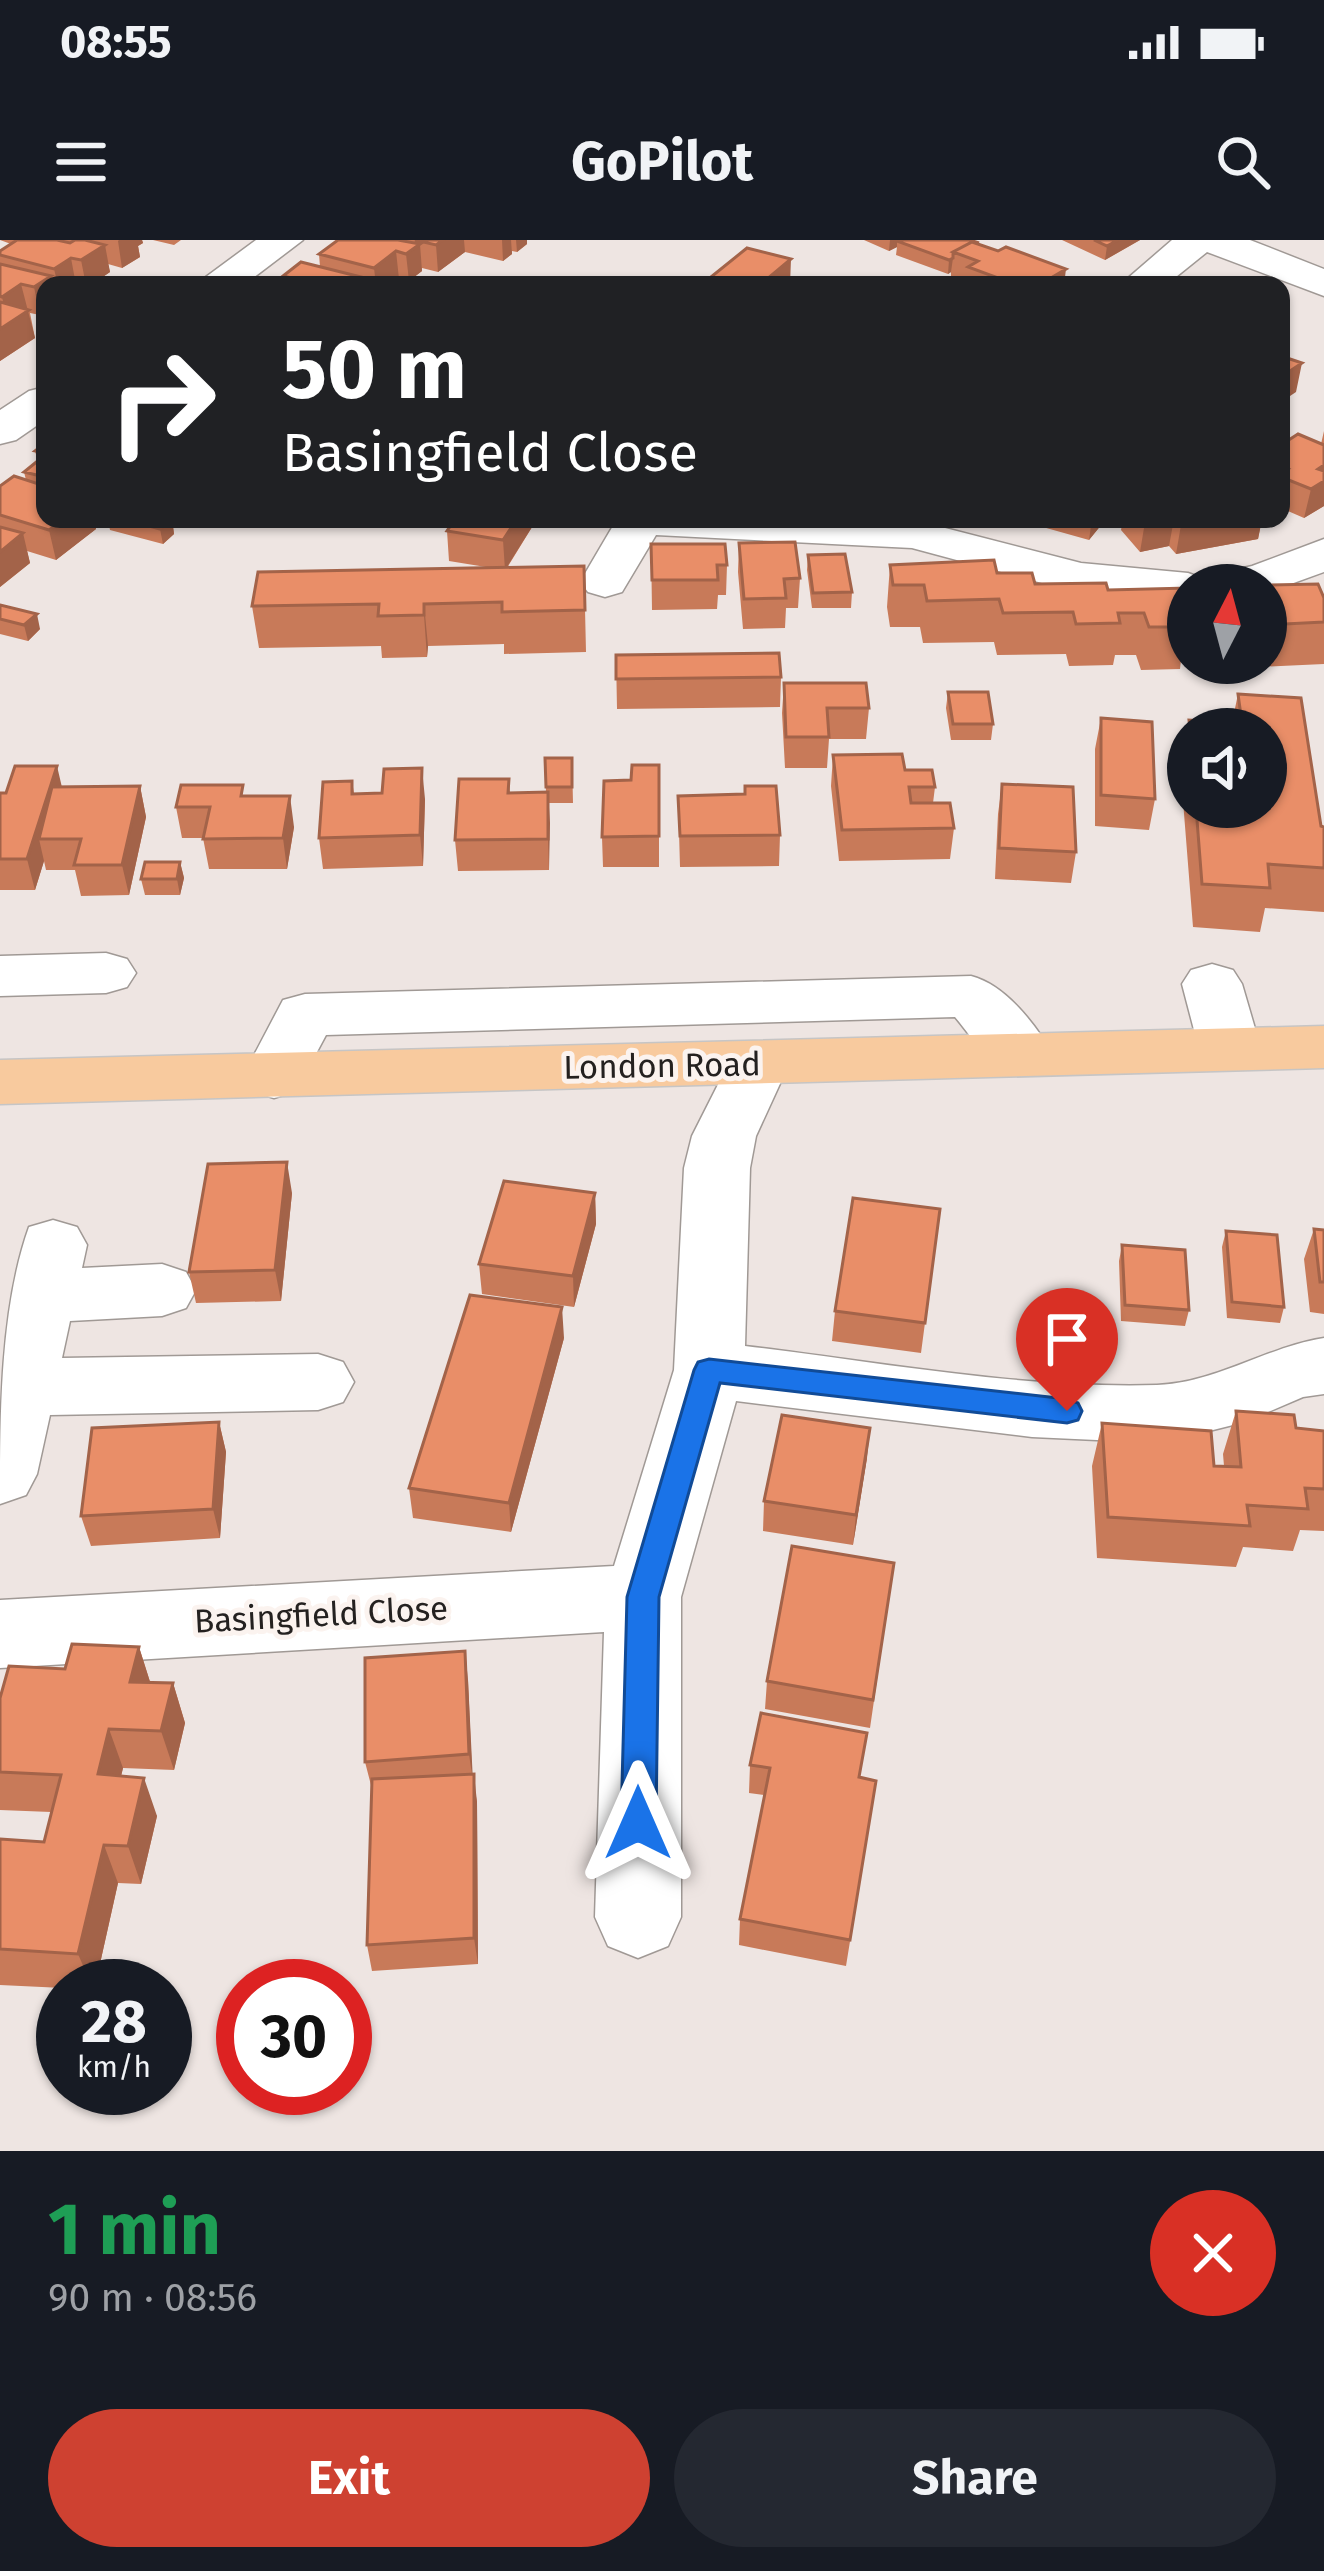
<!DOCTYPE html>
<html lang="en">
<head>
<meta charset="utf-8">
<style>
	body { margin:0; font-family:"Fira Sans",sans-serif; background:#242831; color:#f1f3f6; height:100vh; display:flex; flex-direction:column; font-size:45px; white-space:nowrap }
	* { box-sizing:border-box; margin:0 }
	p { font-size:39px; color:#9ea1a6 }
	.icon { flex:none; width:66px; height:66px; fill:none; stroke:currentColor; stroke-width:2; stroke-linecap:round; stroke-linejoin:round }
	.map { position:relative; height:1911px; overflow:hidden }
	.side { display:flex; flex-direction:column; background:#171b24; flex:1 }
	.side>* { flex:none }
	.top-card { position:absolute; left:36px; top:36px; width:1254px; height:252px; border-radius:24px; box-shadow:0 3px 9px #0004; background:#202124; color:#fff; overflow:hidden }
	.needle { width:78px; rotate:6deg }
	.tools { position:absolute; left:1167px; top:324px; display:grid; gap:24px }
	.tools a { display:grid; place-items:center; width:120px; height:120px; border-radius:50%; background:#171b24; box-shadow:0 3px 9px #0004; font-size:60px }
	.speed { position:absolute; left:36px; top:1719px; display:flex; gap:24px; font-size:60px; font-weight:700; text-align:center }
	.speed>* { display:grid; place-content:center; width:156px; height:156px; border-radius:50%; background:#171b24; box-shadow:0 3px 9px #0004; line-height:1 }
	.speed small { font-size:30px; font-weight:400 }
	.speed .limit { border:18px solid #d22; background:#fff; color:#111 }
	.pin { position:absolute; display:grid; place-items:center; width:102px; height:102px; color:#fff; margin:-123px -51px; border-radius:50% 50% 50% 0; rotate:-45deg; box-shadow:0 0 12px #0007 }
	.pin .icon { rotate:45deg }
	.me { position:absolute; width:132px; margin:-66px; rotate:0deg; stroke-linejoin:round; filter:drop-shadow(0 0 9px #0008) }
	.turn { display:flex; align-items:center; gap:42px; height:252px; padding:0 48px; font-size:54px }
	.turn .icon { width:156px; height:156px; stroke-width:2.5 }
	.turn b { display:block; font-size:84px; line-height:102px }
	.round { display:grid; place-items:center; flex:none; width:126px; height:126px; border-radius:63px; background:#242831 }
	.headline { display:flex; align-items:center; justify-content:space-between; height:204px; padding:0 48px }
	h1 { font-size:72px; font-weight:700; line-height:90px; color:#1e9e55 }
	.cta { display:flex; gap:24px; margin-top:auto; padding:24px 48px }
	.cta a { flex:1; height:138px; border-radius:72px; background:#ce4131; color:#fff; font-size:48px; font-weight:700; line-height:138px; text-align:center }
	.cta a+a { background:#242831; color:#f1f3f6 }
	.status { display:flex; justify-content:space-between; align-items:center; height:84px; padding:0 60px; background:#171b24; direction:ltr }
	.status svg { height:33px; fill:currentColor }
	header { display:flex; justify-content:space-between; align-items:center; height:156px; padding:0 48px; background:#171b24; font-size:54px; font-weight:700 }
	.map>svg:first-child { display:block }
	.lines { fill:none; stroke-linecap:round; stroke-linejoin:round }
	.minor-casing { stroke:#a09995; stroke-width:3 }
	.major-casing { stroke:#c6c5c5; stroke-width:3 }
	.minor { fill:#fff; fill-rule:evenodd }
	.major { fill:#f8ca9e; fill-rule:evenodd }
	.wall { fill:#c87a59; fill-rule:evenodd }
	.shaded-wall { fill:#a36349 }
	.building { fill:#e98e68; stroke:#a36349; stroke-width:3 }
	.route { fill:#1a73e8; stroke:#114b97; stroke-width:3 }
	.labels { text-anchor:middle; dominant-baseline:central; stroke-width:10; stroke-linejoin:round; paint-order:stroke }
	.street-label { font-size:33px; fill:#242120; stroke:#fbf3ef }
</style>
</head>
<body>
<div class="status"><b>08:55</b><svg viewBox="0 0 49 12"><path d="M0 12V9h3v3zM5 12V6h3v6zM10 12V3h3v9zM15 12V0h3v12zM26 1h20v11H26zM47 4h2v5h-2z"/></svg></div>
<header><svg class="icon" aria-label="menu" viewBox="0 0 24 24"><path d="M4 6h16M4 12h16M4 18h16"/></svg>GoPilot<svg class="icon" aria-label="search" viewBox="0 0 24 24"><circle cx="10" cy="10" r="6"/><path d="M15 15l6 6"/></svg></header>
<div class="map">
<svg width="1324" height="1911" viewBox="0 0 1324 1911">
	<rect width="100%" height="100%" fill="#eee5e2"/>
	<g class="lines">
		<!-- minor casing -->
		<g class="minor-casing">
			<path id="minor" d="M 256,0 L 303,0 L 244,45 L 195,45 Z
				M 1172,0 L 1250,0 L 1324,29 L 1324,56 L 1207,12 L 1166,45 L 1120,45 Z
				M 45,147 L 45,180 L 16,200 L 0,204 L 0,170 L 29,151 Z
				M 617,279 L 914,280 L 1081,323 L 1188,333 L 1207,340 L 1212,335 L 1252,326 L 1324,299 L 1324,332 L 1266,353 L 1266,345 L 1188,345 L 1188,363 L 1079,353 L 912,308 L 656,295 L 622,352 L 605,357 L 588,352 L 580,342 Z
				M 106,713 L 127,719 L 136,733 L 127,747 L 106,753 L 0,756 L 0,716 Z
				M 1212,724 L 1233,730 L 1242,744 L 1261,809 L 1252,824 L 1230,830 L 1208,824 L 1199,809 L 1182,744 L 1191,730 Z
				M 971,736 C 1006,745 1036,785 1054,816 L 1045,831 C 997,845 983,810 955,777 L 326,795 L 296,851 L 274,858 L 252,851 L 243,836 L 283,760 L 305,754 Z
				M 758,802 L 780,809 L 789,824 L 756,896 L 750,928 L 745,1106 C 880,1122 1020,1149 1157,1145 C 1216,1143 1266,1107 1324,1098 L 1324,1154 L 1303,1157 L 1245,1182 L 1161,1203 L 1032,1197 L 736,1161 L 681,1357 L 681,1677 L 668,1706 L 638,1718 L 608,1706 L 595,1677 L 604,1392 L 0,1428 L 0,1360 L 614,1326 L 674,1130 L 684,928 L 692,896 L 736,809 Z
				M 53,980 L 77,987 L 87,1005 L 82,1028 L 162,1024 L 186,1032 L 196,1050 L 186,1068 L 162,1076 L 70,1081 L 62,1118 L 318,1114 L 343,1122 L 354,1142 L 343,1162 L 318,1170 L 50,1175 L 37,1234 L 26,1255 L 0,1264 C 0,1175 0,1068 29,987 Z"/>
		</g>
		<!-- major casing -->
		<g class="major-casing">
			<path id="major" d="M 1324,786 L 1324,828 L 0,864 L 0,820 Z"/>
		</g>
		<!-- minor -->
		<use href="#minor" class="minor"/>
		<!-- major -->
		<use href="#major" class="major"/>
	</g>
	<!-- wall -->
	<path class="wall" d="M 0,0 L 142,0 L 143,3 L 138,6 L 140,17 L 122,28 L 108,24 L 110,32 L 91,45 L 45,45 L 40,75 L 30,73 L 35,98 L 0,121 L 0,11 L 11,4 Z
		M 153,0 L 181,0 L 174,5 Z
		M 351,0 L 527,0 L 527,4 L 517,12 L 512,11 L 512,14 L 503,21 L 465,12 L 438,32 L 422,28 L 422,31 L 409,41 L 399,39 L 391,45 L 284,45 L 283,36 L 320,27 L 319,14 Z
		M 864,0 L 970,0 L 1064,45 L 965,45 L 951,40 L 951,32 L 948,34 L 896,15 L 897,7 L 889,11 Z
		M 1062,0 L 1140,0 L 1105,20 Z
		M 1324,191 L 1324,266 L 1304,278 L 1281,268 L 1281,205 L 1321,204 Z
		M 45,203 L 45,279 L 94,279 L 96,289 L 56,320 L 27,311 L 30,323 L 0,347 L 0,246 L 26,240 L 24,232 L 38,221 L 35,211 Z
		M 108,279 L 172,279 L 174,294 L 163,304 L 110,290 Z
		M 537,279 L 507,328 L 584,326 L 586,412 L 504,414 L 504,404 L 428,406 L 427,417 L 382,418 L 381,406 L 259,408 L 252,366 L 492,328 L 449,321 L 447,291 Z
		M 1014,279 L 1106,279 L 1089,300 Z
		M 1123,279 L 1262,279 L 1258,299 L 1176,314 L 1169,306 L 1140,312 L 1121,290 Z
		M 739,303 L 800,338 L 798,368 L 786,368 L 785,388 L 743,389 L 738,332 Z
		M 651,304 L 727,325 L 726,355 L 718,355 L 717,369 L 652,370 Z
		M 808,315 L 852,352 L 851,368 L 812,368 L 807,330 Z
		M 890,325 L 997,333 L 1035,344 L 1108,350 L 1188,348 L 1188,420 L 1181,420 L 1180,429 L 1141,430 L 1136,415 L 1115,415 L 1113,425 L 1069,426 L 1066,414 L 997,415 L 994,402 L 923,403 L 920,387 L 890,387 L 887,367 Z
		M 1266,345 L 1324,358 L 1324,424 L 1212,429 L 1211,423 L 1266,423 Z
		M 0,365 L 40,389 L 28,401 L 0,394 Z
		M 616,415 L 781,437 L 780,467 L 617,469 Z
		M 784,443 L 869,468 L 866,499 L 829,499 L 827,528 L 785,528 L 782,473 Z
		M 948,452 L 993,484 L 991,500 L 951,500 L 946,468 Z
		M 1238,454 L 1301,458 L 1321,586 L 1324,587 L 1324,672 L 1265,668 L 1260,692 L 1193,687 L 1180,523 L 1189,480 L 1232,483 ZM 1188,489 L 1266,489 L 1266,567 L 1188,567 Z
		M 1101,478 L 1155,559 L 1149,590 L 1095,586 L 1095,509 Z
		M 833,515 L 905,530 L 935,547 L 933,563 L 954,588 L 950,619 L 839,621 L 831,546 Z
		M 545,518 L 572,518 L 573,563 L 549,563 L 549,630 L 458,631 L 455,600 L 509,539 L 510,553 L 546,552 Z
		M 659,525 L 659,627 L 603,627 L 602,597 L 631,540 Z
		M 352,541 L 354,553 L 425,559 L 423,626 L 323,629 L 319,598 Z
		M 1002,544 L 1076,612 L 1071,643 L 995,639 L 998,574 Z
		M 140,546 L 146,577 L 129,655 L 81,656 L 75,630 L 46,630 L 44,621 L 35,650 L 0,650 L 0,553 L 62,547 Z
		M 245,556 L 294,587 L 287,629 L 209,629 L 203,598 L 182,598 L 176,567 Z
		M 678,556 L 780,595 L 779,626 L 680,627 Z
		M 180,622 L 184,638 L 180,655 L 145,655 L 141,639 Z
		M 292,953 L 281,1061 L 196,1063 L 189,1032 Z
		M 595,953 L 596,984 L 574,1067 L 482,1054 L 479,1024 Z
		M 940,969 L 921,1113 L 832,1101 L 835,1071 Z
		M 1314,989 L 1324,990 L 1324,1074 L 1310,1072 L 1304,1019 Z
		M 1226,991 L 1284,1067 L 1280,1083 L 1227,1078 L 1222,1007 Z
		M 1122,1005 L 1189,1070 L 1185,1086 L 1121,1081 L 1119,1021 Z
		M 564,1098 L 511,1292 L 413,1278 L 409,1248 Z
		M 1236,1171 L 1296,1188 L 1324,1191 L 1324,1291 L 1300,1290 L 1293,1311 L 1243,1307 L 1236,1327 L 1097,1318 L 1092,1226 L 1102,1183 L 1214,1226 L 1224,1226 L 1223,1214 Z
		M 219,1182 L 226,1212 L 220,1298 L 91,1306 L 81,1276 Z
		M 867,1218 L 853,1305 L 763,1291 L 764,1261 Z
		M 894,1323 L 870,1488 L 765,1469 L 767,1441 Z
		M 139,1407 L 150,1442 L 173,1443 L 185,1483 L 174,1530 L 123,1528 L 121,1536 L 157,1576 L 141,1644 L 118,1643 L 95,1746 L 63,1746 L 63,1748 L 0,1745 L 0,1599 L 44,1602 L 51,1572 L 0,1570 L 0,1458 L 65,1429 Z
		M 468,1440 L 472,1534 L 477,1562 L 478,1724 L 372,1731 L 367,1705 L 372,1549 L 365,1522 Z
		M 750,1525 L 860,1537 L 876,1541 L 846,1726 L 739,1705 L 740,1679 L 765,1555 L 749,1553 Z"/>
	<!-- shaded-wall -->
	<path class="shaded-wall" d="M 119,0 L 142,0 L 143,3 L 138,6 L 140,17 L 122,28 L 118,1 Z
		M 443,0 L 464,0 L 465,12 L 438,32 L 436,5 Z
		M 502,0 L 511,0 L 512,14 L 503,21 Z
		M 516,0 L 527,0 L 527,4 L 517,12 Z
		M 890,0 L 911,0 L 897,1 L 897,7 L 889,11 Z
		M 1118,0 L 1140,0 L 1105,20 L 1107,6 Z
		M 420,4 L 422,31 L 409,41 L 406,14 Z
		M 105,5 L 110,32 L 91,45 L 86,45 L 81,20 Z
		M 396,11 L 399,39 L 391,45 L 376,45 L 374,28 Z
		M 71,18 L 76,45 L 58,45 L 54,29 Z
		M 953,18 L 951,32 L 948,34 L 949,20 Z
		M 791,19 L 790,45 L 760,45 Z
		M 1066,29 L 1064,45 L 1039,45 Z
		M 51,36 L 53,45 L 45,45 L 45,71 L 40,75 L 34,47 Z
		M 21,44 L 35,98 L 0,121 L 0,89 L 8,84 L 2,57 Z
		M 1302,123 L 1296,152 L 1281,162 L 1281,137 Z
		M 1324,225 L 1324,266 L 1304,278 L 1311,249 L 1318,229 Z
		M 65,279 L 94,279 L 96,289 L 56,320 L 49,290 Z
		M 172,279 L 174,294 L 163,304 L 160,289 Z
		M 517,279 L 537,279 L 505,330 L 503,300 Z
		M 1092,279 L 1106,279 L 1089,300 Z
		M 1162,279 L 1174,279 L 1169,306 L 1140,312 L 1145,282 Z
		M 1214,279 L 1262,279 L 1258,299 L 1176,314 L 1181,285 Z
		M 23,293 L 30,323 L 0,347 L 0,312 Z
		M 424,364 L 428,406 L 427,417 L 424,375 Z
		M 37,374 L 40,389 L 28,401 L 24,385 Z
		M 57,526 L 64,556 L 39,599 L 44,621 L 35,650 L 27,619 Z
		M 422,528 L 425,559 L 423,626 L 420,595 Z
		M 140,546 L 146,577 L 129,655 L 122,625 Z
		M 548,552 L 550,583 L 549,630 L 548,599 Z
		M 290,556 L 294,587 L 287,629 L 283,598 Z
		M 180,622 L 184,638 L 180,655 L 177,639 Z
		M 287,922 L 292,953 L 281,1061 L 275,1030 Z
		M 595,953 L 596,984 L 574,1067 L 573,1036 Z
		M 562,1067 L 564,1098 L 511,1292 L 509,1263 Z
		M 219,1182 L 226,1212 L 220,1298 L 213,1269 Z
		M 870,1188 L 867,1218 L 853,1305 L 856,1275 Z
		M 139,1407 L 152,1448 L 130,1442 Z
		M 465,1411 L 468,1440 L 473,1542 L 469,1514 Z
		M 173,1443 L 185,1483 L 174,1530 L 161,1491 Z
		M 109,1489 L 123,1528 L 112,1573 L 98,1534 Z
		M 474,1534 L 477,1562 L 478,1724 L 474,1698 Z
		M 144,1538 L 157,1576 L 141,1644 L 128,1606 Z
		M 104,1605 L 118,1643 L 95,1746 L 92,1746 L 78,1714 Z"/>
	<!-- building -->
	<path class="building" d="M 17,0 L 57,0 L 70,3 L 75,0 L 85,0 L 105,5 L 81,20 L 71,18 L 54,29 L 0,15 L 0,11 Z
		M 338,0 L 398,0 L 420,4 L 406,14 L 396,11 L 374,28 L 319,14 Z
		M 415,0 L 443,0 L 436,5 Z
		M 899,0 L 970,0 L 979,3 L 972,2 L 953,12 L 953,18 L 949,20 L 897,1 Z
		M 1094,0 L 1118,0 L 1107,6 Z
		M 972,2 L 998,11 L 1006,7 L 1066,29 L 1039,45 L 1017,45 L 968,27 L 978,21 L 953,12 Z
		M 747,8 L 791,19 L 760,45 L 701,45 Z
		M 301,22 L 361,37 L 351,45 L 353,45 L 289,45 L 296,39 L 283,36 Z
		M 0,24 L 51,36 L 34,47 L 21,44 L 2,57 L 0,56 Z
		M 0,62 L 29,70 L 0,89 Z
		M 1281,116 L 1302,123 L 1281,137 Z
		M 1298,194 L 1324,205 L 1324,225 L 1318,229 L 1324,231 L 1324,241 L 1311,249 L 1281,237 L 1281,234 L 1288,229 L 1281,227 L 1281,205 Z
		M 45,203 L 45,213 L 35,211 Z
		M 45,215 L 45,237 L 24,232 Z
		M 14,236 L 45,246 L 45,279 L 65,279 L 49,290 L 0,275 L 0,246 Z
		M 124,279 L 171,279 L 160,289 Z
		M 455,279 L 517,279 L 503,300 L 447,291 Z
		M 1176,279 L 1214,279 L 1181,285 Z
		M 0,287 L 23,293 L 0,312 Z
		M 795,302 L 800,338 L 784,339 L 786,358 L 744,359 L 739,303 Z
		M 651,304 L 725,304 L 727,325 L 717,325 L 718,340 L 652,340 Z
		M 845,314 L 852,352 L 813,353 L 808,315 Z
		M 994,320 L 997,333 L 1032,333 L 1035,344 L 1106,343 L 1108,350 L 1188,348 L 1188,378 L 1185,378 L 1188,387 L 1149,387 L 1144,373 L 1118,373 L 1120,383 L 1076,384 L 1073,372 L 1003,373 L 999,359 L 927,361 L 924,345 L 893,345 L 890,325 Z
		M 584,326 L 585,370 L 502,372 L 502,362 L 424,364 L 424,375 L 378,376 L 379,364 L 252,366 L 258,332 Z
		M 1318,344 L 1324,358 L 1324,382 L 1266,385 L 1266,345 Z
		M 0,365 L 37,374 L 24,385 L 0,379 Z
		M 779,413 L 781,437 L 616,439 L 616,415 Z
		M 784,443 L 866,443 L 869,468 L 827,468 L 829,497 L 786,497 Z
		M 948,452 L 988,452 L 993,484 L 953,484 Z
		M 1238,454 L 1301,458 L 1321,586 L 1324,587 L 1324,628 L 1268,624 L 1270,648 L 1202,644 L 1196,567 L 1266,567 L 1266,489 L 1190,489 L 1189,480 L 1242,483 Z
		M 1101,478 L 1152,482 L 1155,559 L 1101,555 Z
		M 902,514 L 905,530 L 932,530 L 935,547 L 909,547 L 911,563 L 950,563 L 954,588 L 842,590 L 833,515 Z
		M 545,518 L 572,518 L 572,547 L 546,547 Z
		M 632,525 L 659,525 L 659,596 L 602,597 L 604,541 L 631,540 Z
		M 15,526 L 57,526 L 27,619 L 0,619 L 0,553 L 6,553 Z
		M 422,528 L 420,595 L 319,598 L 323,542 L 352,541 L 352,554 L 382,553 L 384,529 Z
		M 459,539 L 509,539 L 508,553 L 548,552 L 548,599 L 455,600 Z
		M 1002,544 L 1073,547 L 1076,612 L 999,608 Z
		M 181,545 L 243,545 L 241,556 L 290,556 L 283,598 L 203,599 L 210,567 L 176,567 Z
		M 140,546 L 122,625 L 74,625 L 81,599 L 39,599 L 52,547 Z
		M 745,546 L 776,546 L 780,595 L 680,596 L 678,556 L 745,554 Z
		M 145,622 L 180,622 L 177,639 L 141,639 Z
		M 287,922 L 275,1030 L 189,1032 L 208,924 Z
		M 504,941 L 595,953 L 573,1036 L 479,1024 Z
		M 853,958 L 940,969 L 925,1083 L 835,1071 Z
		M 1314,989 L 1324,990 L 1324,1042 L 1320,1042 Z
		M 1226,991 L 1277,995 L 1284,1067 L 1232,1062 Z
		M 1122,1005 L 1185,1010 L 1189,1070 L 1125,1065 Z
		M 470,1055 L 562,1067 L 509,1263 L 409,1248 Z
		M 1236,1171 L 1294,1175 L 1296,1188 L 1324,1191 L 1324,1249 L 1305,1248 L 1308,1269 L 1247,1265 L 1250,1286 L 1108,1277 L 1102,1183 L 1211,1191 L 1214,1226 L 1241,1227 Z
		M 782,1175 L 870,1188 L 856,1275 L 764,1261 Z
		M 219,1182 L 213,1269 L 81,1276 L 92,1188 Z
		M 792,1306 L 894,1323 L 873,1460 L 767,1441 Z
		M 72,1404 L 139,1407 L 130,1442 L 173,1443 L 161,1491 L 109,1489 L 98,1534 L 144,1538 L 128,1606 L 104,1605 L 78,1714 L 0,1709 L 0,1599 L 44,1602 L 61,1535 L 0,1532 L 0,1458 L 9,1426 L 65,1429 Z
		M 465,1411 L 469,1514 L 365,1522 L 365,1418 Z
		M 761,1473 L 867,1493 L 859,1537 L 876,1541 L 850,1700 L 740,1679 L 770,1528 L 750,1525 Z
		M 474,1534 L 474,1698 L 367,1705 L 372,1539 Z"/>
	<!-- route -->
	<path class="route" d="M 709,1119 L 1067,1159 L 1078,1163 L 1082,1171 L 1078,1180 L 1067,1183 L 720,1143 L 659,1357 L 656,1583 L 651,1594 L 638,1599 L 626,1594 L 621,1583 L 627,1357 L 694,1130 L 698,1122 Z"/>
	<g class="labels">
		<!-- street labels -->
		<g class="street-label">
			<text transform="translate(662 826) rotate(-1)">London Road</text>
			<text transform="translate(321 1375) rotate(-3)">Basingfield Close</text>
		</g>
	</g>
</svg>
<div class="tools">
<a><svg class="needle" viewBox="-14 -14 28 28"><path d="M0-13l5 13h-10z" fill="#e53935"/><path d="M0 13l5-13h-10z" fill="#9ea1a6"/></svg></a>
<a><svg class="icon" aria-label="sound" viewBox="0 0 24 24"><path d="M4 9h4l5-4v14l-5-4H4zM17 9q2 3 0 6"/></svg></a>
</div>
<div class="speed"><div>28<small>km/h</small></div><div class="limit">30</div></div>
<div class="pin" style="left:1067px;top:1171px;background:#d93025"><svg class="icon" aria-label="arrive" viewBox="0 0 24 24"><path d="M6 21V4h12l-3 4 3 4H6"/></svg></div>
<svg class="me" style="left:638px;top:1583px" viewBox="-20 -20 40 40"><path d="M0-17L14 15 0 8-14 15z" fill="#1a73e8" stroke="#fff" stroke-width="4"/></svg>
<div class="top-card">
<div class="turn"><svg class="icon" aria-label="right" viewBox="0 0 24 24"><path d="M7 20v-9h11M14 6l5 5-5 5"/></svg><div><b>50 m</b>Basingfield Close</div></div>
</div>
</div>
<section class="side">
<div class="headline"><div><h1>1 min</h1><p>90 m · 08:56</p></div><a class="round" style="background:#d93025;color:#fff"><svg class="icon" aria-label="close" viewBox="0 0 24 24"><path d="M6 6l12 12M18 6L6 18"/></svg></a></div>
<div class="cta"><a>Exit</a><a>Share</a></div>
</section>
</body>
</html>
